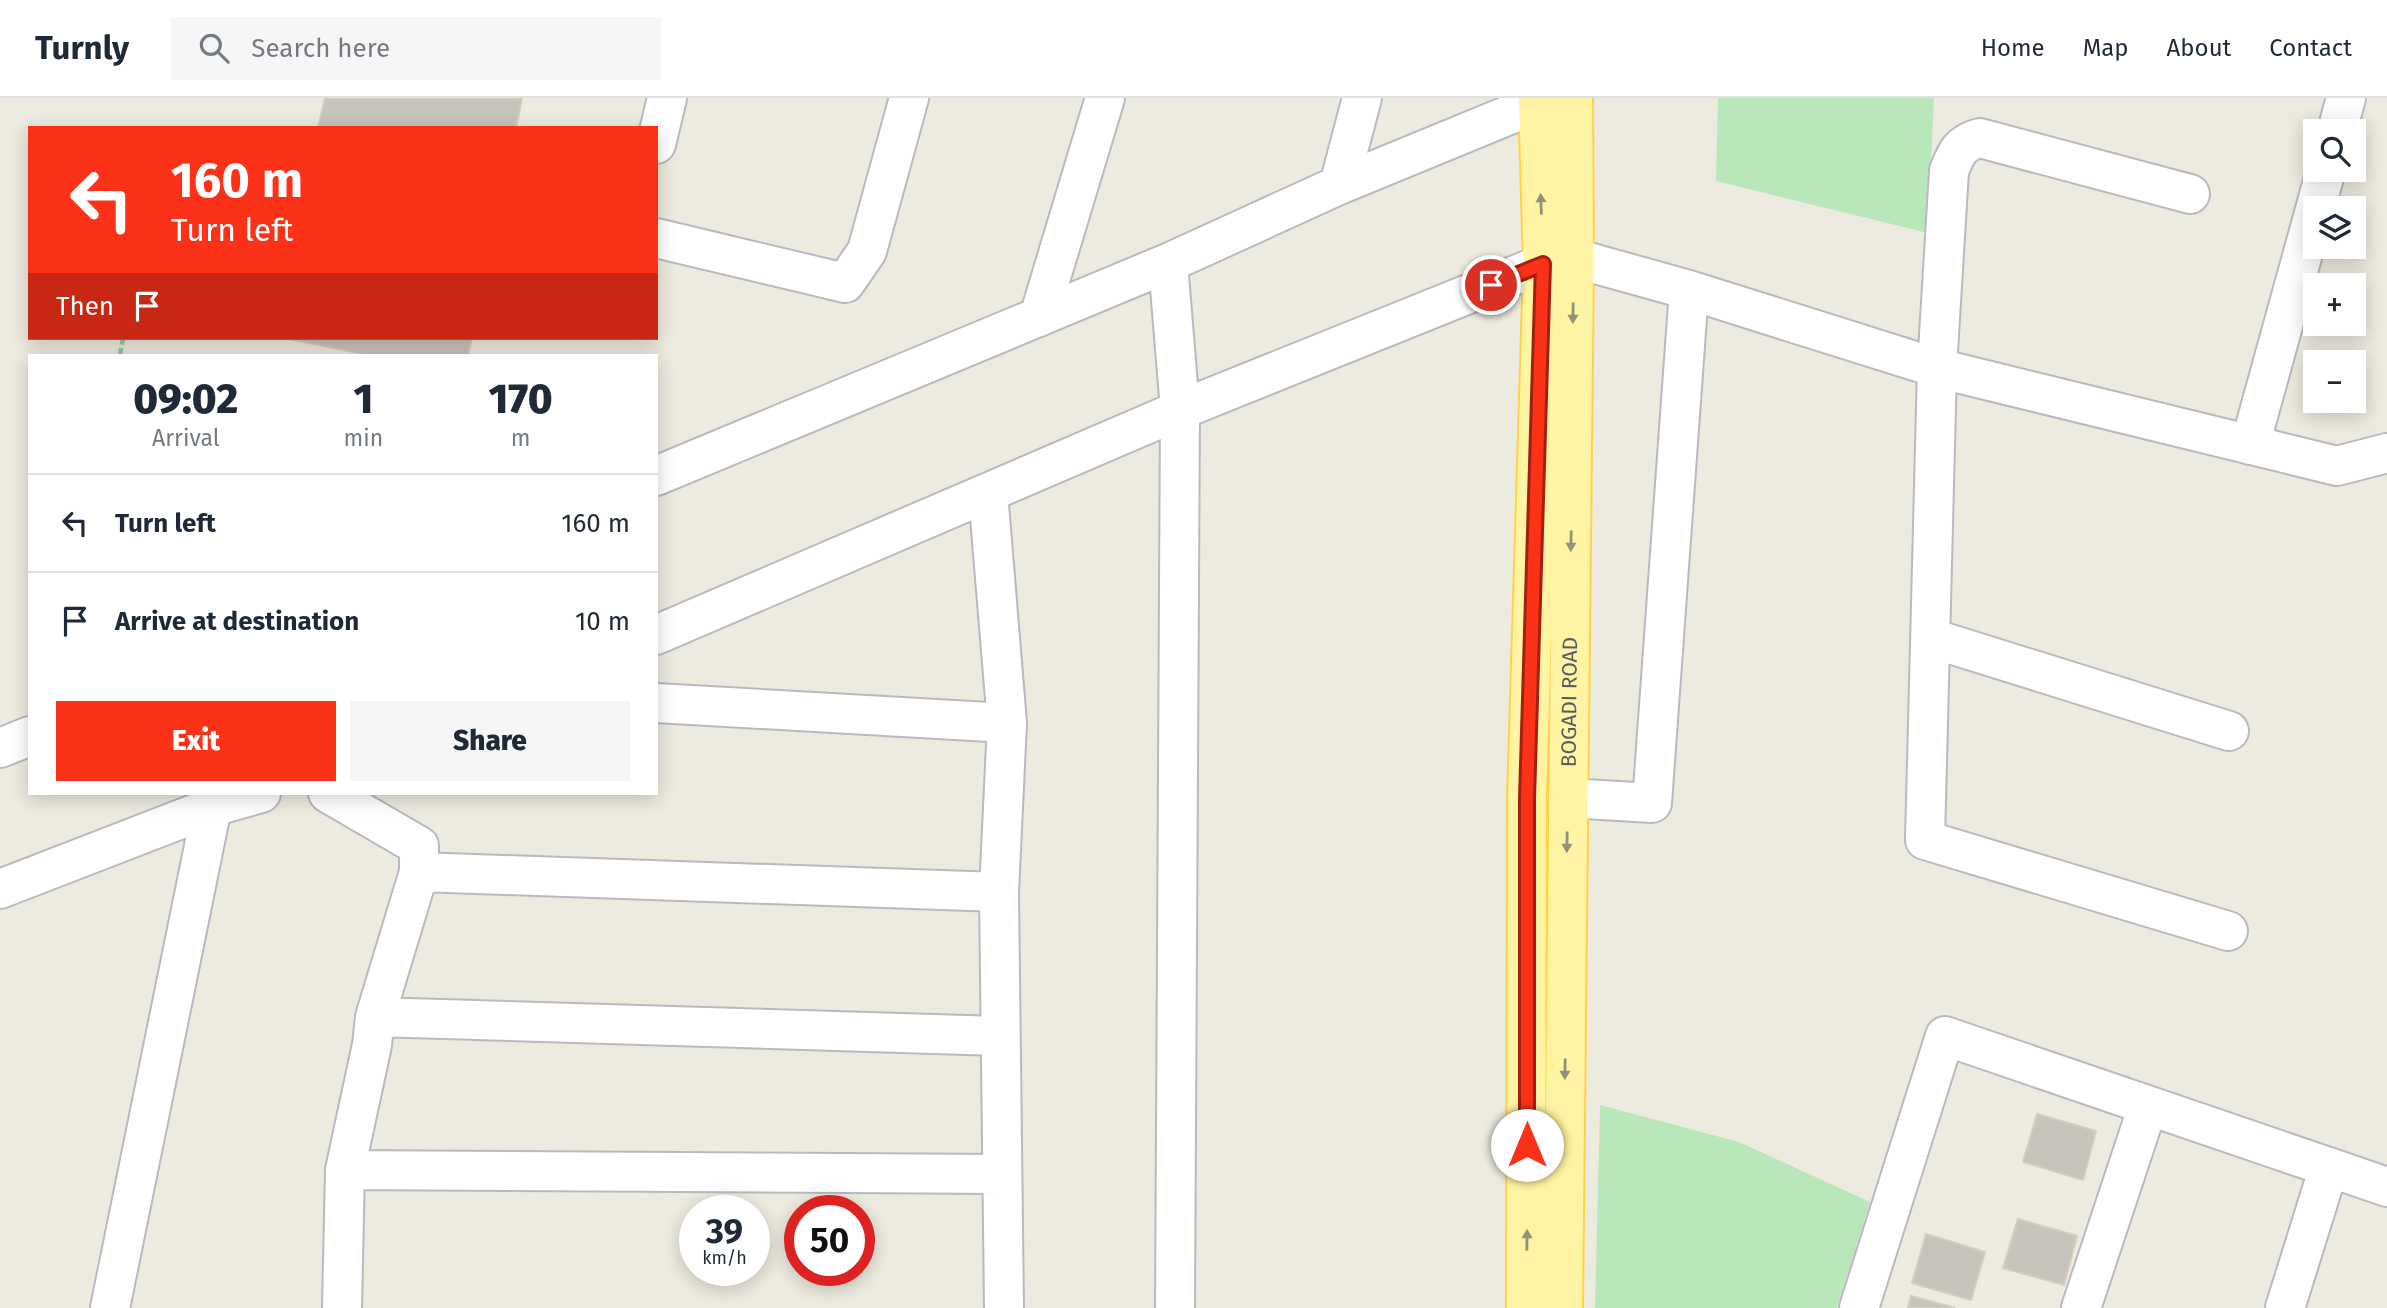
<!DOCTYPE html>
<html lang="en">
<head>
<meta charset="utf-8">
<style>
	body { margin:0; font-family:"Fira Sans",sans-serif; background:#f6f6f7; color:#1f2937; height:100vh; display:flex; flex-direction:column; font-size:26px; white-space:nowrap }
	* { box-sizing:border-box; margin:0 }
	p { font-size:23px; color:#747a83 }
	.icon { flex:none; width:38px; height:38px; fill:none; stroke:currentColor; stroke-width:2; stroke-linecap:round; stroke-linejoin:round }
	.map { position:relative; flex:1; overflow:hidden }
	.side { position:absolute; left:28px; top:256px; width:630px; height:441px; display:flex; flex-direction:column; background:#fff; border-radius:0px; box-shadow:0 4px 18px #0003 }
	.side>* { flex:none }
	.top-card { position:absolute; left:28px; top:28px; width:630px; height:214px; border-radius:0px; box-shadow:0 4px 18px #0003; background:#fb3218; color:#fff; overflow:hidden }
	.tools { position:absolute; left:2303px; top:21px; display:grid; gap:14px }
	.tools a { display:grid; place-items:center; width:63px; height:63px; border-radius:0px; background:#fff; box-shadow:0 4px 18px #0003; font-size:35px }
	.speed { position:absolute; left:679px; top:1097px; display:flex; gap:14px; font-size:35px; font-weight:700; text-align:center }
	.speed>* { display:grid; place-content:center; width:91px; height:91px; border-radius:50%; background:#fff; box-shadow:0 4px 18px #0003; line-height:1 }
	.speed small { font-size:18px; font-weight:400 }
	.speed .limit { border:10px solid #d22; background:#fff; color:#111 }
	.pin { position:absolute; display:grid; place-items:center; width:60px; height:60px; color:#fff; margin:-30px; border:4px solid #fff; border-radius:50%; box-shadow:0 2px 7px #0007 }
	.me { position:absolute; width:77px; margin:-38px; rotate:0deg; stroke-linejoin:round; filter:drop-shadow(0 0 5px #0008) }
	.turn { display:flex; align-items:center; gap:24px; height:147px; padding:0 28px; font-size:32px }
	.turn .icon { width:91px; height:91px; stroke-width:2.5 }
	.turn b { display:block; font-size:49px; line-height:60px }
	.then { display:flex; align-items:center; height:66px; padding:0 28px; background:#0003; gap:14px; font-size:26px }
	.eta { display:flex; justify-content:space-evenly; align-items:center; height:119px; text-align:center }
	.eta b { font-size:42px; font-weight:800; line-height:49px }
	.action { display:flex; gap:14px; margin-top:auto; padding:14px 28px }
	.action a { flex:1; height:80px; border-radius:0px; background:#fb3218; color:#fff; font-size:28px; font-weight:800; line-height:80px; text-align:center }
	.action a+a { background:#f6f6f7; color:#1f2937 }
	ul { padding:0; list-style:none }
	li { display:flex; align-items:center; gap:21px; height:98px; padding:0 28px; border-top:2px solid #e0e1e3 }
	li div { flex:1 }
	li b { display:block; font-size:26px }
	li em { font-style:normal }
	header { display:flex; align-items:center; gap:42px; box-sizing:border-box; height:98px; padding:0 35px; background:#fff; border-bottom:2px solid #e0e1e3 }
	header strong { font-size:33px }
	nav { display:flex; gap:38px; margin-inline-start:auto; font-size:24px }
	.search { width:490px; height:63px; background:#f6f6f7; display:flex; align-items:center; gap:18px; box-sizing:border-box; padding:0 24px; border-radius:0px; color:#747a83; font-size:26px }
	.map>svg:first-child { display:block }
	.green { fill:#b8e8ba }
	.building { fill:#c8c4bc; stroke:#d3cdbd; stroke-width:2 }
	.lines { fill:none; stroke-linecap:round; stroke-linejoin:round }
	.minor-casing { stroke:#b8bac0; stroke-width:42 }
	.major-casing { stroke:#ffd347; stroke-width:42 }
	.path { stroke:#8fc8a2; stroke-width:4.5; stroke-dasharray:7 3.5; stroke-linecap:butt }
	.minor { stroke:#fff; stroke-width:38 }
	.major { stroke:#fff4a3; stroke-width:38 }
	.oneway { fill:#929179 }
	.route-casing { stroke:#a32010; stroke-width:18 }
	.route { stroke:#fb3218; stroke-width:12 }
	.labels { text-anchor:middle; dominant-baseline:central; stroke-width:6; stroke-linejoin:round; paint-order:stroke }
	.street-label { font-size:21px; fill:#585c62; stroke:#fff }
</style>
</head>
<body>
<header>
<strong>Turnly</strong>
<div class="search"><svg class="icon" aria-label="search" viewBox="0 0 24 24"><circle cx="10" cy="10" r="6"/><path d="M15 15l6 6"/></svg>Search here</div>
<nav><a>Home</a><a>Map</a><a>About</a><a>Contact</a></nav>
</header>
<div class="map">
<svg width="2387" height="1210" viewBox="0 0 2387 1210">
	<rect width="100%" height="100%" fill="#edebdf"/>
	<!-- green -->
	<path class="green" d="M 1718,0 L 1934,0 L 1928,135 L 1716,83 Z
		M 1600,1007 L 1739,1044 L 1870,1104 L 1837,1210 L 1595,1210 Z"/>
	<!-- building -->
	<path class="building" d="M 325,0 L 522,0 L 516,30 L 318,30 Z
		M 284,240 L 472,240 L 468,257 L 368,257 Z
		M 2037,1016 L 2096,1033 L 2083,1082 L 2023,1064 Z
		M 2018,1121 L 2077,1138 L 2064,1187 L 2003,1170 Z
		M 1926,1136 L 1985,1154 L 1971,1202 L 1912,1185 Z
		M 1911,1198 L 1955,1210 L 1908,1210 Z"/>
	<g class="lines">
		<!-- minor casing -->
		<g class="minor-casing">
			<path id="minor" d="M 2337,33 L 2346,0
				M 656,46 L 667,0
				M 1339,87 L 1362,0
				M 2190,96 L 1980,40 C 1960,45 1956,55 1949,73 L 1937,270 L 1925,742 L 2228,833
				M 656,140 L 845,185 L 867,153 L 909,0
				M 1168,165 L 1180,312 L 1175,1210
				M 1039,219 L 1105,0
				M 2250,347 L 2326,72
				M 656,378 L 1168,165 L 1339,87 L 1538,5
				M 988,395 L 1007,625 L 999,794 L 1004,1210
				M 656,537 L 1180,312 L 1543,166 L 1574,160 L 1689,192 L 1937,270 L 2337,368 L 2387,355
				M 1931,540 L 2229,633
				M 656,605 L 1007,625
				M 0,650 L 30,638
				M 328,695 L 419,748 L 419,774 L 375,919 L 372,947 L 345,1072 L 342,1210
				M 1568,700 L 1652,705 L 1689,192
				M 419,774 L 999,794
				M 0,791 L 212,709 L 261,695
				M 375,919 L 999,938
				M 345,1072 L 1000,1076
				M 110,1210 L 212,709
				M 1859,1210 L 1945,938 L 2387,1089
				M 2081,1210 L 2148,1008
				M 2285,1210 L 2329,1069"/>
		</g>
		<!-- major casing -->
		<g class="major-casing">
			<g id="major">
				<path d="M 1526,1210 L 1527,701 L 1543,166 L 1538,0"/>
				<path id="s1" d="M 1563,1210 L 1574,160 L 1573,0"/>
			</g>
		</g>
		<!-- path -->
		<path class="path" d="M 120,257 L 123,240"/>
		<!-- minor -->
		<use href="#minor" class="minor"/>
		<!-- major -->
		<use href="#major" class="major"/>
	</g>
	<!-- one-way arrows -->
	<defs><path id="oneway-solid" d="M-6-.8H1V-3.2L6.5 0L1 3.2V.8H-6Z" transform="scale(1.75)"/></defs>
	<g class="oneway">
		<use href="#oneway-solid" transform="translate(1541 106) rotate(-92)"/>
		<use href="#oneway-solid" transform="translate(1573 215) rotate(91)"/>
		<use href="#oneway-solid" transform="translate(1571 443) rotate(91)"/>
		<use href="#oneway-solid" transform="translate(1567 744) rotate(91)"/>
		<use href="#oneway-solid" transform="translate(1565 971) rotate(91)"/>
		<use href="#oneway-solid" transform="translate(1527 1142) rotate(-89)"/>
	</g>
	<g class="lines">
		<!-- route casing -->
		<g class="route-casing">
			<path id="route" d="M 1491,187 L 1543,166 L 1527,701 L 1527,1047"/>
		</g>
		<!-- route -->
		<use href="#route" class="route"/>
	</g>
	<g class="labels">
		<!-- street labels -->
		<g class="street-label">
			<text stroke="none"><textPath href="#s1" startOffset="606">BOGADI ROAD</textPath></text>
		</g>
	</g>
</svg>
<div class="tools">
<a><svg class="icon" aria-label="search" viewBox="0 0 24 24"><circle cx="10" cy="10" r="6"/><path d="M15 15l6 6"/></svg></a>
<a><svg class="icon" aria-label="layers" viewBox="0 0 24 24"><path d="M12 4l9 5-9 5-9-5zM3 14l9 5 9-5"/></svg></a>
<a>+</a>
<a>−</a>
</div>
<div class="speed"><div>39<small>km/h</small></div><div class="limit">50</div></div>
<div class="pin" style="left:1491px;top:187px;background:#d93025"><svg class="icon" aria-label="arrive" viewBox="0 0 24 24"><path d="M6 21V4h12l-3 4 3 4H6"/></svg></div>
<svg class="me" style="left:1527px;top:1047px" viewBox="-20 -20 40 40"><circle r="19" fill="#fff"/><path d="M0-13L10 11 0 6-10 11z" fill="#fb3218"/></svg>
<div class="top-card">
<div class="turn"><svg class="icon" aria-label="left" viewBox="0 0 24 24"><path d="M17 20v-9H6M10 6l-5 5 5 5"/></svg><div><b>160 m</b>Turn left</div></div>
<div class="then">Then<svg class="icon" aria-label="arrive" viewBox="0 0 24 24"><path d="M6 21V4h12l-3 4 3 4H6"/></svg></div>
</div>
<section class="side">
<div class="eta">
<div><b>09:02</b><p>Arrival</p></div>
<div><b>1</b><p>min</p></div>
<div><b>170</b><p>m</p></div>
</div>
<ul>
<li><svg class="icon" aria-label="left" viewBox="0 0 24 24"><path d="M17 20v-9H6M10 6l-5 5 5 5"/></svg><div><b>Turn left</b></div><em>160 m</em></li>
<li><svg class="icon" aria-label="arrive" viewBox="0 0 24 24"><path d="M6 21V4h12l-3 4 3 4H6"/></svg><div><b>Arrive at destination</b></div><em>10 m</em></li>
</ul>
<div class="action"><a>Exit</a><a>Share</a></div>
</section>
</div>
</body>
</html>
